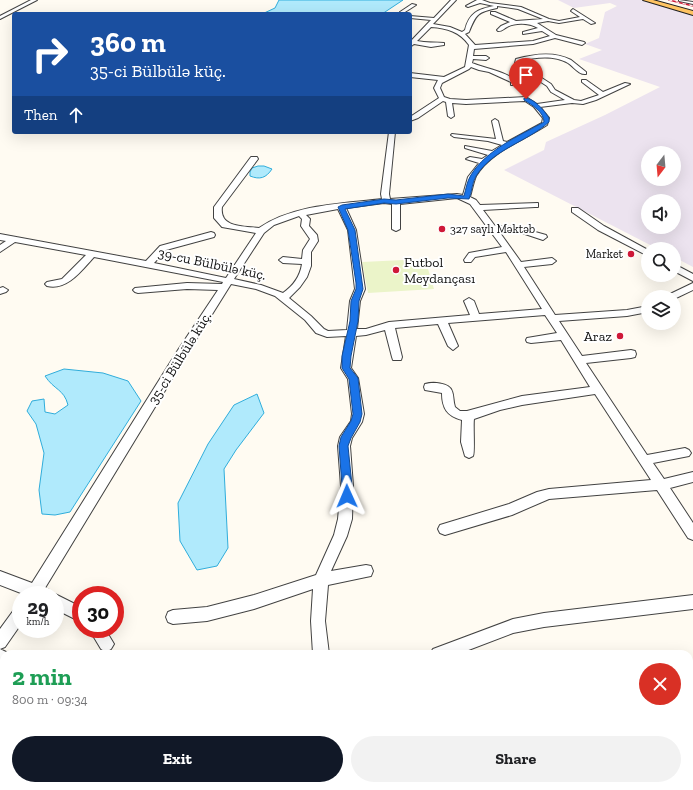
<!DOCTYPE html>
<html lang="en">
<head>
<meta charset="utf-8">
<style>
	body { margin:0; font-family:"Zilla Slab",serif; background:#f2f2f2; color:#202124; height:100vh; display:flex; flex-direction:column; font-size:15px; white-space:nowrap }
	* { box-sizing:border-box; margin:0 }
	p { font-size:13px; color:#757577 }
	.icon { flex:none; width:22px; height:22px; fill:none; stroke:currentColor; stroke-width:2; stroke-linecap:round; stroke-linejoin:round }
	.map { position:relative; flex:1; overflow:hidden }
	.sheet { position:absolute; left:0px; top:650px; width:693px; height:140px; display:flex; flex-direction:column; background:#fff; border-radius:12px 12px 0 0; box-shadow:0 4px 16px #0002 }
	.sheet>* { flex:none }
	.hud { position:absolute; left:12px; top:12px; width:400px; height:122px; border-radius:4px; box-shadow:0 4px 16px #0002; background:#1a4fa0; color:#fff; overflow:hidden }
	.needle { width:26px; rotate:196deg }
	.controls { position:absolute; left:641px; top:146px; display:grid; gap:8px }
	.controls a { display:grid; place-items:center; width:40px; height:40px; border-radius:50%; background:#fff; box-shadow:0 4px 16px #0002; font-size:20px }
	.speed { position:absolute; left:12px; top:586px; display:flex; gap:8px; font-size:20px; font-weight:700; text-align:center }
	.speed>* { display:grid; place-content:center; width:52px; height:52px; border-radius:50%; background:#fff; box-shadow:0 4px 16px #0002; line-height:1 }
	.speed small { font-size:10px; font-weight:400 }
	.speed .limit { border:6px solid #d22; background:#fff; color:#111 }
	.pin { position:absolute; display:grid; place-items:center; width:34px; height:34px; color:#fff; margin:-41px -17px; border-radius:50% 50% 50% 0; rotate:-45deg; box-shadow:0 0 4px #0007 }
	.pin .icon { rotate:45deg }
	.me { position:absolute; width:44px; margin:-22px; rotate:359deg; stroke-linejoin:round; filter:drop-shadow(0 0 3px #0008) }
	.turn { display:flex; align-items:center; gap:14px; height:84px; padding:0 12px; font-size:18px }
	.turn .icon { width:52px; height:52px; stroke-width:2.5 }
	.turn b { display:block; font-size:28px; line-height:34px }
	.then { display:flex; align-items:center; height:38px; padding:0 12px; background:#0003; gap:8px; font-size:15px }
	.round { display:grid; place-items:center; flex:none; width:42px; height:42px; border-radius:21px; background:#f2f2f2 }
	.overview { display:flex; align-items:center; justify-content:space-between; height:68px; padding:0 12px }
	h1 { font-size:24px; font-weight:700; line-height:30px; color:#1e9e55 }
	.cta { display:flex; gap:8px; margin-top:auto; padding:8px 12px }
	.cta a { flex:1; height:46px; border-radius:24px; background:#111827; color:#fff; font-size:16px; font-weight:700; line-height:46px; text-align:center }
	.cta a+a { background:#f2f2f2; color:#202124 }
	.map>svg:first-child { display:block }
	.industrial { fill:#ece3ef; fill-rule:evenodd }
	.pitch { fill:#ebf4c9 }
	.water { fill:#b0eafc; stroke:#30addb }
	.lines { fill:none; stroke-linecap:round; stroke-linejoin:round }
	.minor-casing { stroke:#424242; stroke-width:2 }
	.major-casing { stroke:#202020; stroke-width:2 }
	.minor { fill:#fff; fill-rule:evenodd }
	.major { fill:#ffc462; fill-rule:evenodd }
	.rail-casing { stroke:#cf1838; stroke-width:1.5 }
	.rail { stroke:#fff; stroke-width:1; stroke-dasharray:3.5; stroke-linecap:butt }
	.route { fill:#1a73e8; stroke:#114b97 }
	.poi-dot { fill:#cf1838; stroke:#fff; stroke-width:1.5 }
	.labels { text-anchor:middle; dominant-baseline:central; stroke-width:4; stroke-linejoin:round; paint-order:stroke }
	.far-poi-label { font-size:12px; fill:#0f0f0f; stroke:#fff; text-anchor:start }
	.poi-label { font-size:14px; fill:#0f0f0f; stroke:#fff; text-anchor:start }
	.street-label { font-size:14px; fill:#0f0f0f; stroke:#fff }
</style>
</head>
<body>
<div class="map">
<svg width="693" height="790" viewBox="0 0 693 790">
	<rect width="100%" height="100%" fill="#fffbf2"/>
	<!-- industrial -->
	<path class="industrial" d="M 558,0 L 641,0 L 693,15 L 693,267 L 674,257 L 674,249 L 658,249 L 504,170 L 544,150 L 546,142 L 605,115 L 660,87 L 579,59 L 602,50 L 585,44 L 599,38 L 605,12 L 617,6 L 610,3 L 574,8 ZM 648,153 L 674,153 L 674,179 L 648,179 ZM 648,201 L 674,201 L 674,227 L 648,227 Z"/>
	<!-- pitch -->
	<path class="pitch" d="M 425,259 L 434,289 L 368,293 L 362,262 Z"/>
	<!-- water -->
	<path class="water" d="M 279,0 L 403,0 L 382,14 L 262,14 L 275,8 Z
		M 258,166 L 264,166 L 272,169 C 266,178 260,180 250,176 L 250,172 L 252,168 Z
		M 64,369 L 103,373 L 128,381 L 141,401 L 70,512 L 55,515 L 42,514 L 39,490 L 44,453 L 36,424 L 27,411 L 32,401 L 44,399 L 45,412 L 55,414 L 68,405 C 64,389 54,390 45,376 Z
		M 257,394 L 264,413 L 236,450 L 224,469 L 228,548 L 217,566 L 197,570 L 180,541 L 178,503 L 208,444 L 234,405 Z"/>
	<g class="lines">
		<!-- minor casing -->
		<g class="minor-casing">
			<path id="minor" d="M 31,0 L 37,0 L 0,19 L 0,16 Z
				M 451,0 L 456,0 L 433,24 L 450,27 L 462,32 L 465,30 C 469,13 478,9 494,6 L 480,3 L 468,7 L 466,6 L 477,0 L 482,0 L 490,3 L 521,7 L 549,19 L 559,21 L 580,17 L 571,11 L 573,9 L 595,23 L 591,24 L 583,19 L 559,23 L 548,21 L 537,23 L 556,35 L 584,42 L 585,43 L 582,45 L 555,38 L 533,44 L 474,49 L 473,56 L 486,56 L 489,58 L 486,60 L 473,59 L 472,63 C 487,69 505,71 518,82 L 515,85 L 511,85 L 511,82 L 489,72 L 479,70 L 471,67 L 469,69 L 442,83 L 440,88 L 444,97 L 450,99 L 466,100 L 526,97 L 537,104 L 565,100 L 551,92 L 547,86 L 527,73 L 515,63 L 516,59 C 534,54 554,51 571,60 C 576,64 581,68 586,72 L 586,74 C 579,75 574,67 568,63 C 554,55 536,57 521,61 L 531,71 L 551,84 L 555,90 L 574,100 L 581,101 L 599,95 L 582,82 L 582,80 L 586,80 L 603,92 L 625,83 L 630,84 L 596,100 L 583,104 L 572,103 L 540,107 L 549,118 L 547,125 C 523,141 491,151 476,176 C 473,183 472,190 470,197 L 476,200 L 480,205 L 538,203 L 538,207 L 535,207 L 483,210 L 495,226 L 514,226 L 546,235 L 547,237 L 543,240 L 513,230 L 498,230 L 521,262 L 552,258 L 556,261 L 552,264 L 524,267 L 555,315 L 627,310 L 648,306 L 648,312 L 627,316 L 559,321 L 582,356 L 631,350 L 635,351 L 636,354 L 635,357 L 631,358 L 586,363 L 647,455 L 685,448 L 689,450 L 691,453 L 689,456 L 653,463 L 664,479 L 693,472 L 693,482 L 670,488 L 693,523 L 693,540 L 688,538 L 657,490 L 549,499 L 512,515 L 445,535 L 440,533 L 438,529 L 440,525 L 509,504 L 537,492 L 549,489 L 651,480 L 595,394 L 522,405 L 500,410 L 474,419 C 473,426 475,453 473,456 L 469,458 L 465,456 L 461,442 L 462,420 C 447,416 442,408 442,393 L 425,390 L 424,387 L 425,384 C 432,382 449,382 452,391 C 454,396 453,401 455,407 L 460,411 L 467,411 L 522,396 L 590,387 L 561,340 L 531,343 L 527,342 L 526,340 L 527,338 L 557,333 L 545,315 L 448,323 L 458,346 L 453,350 L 448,346 L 438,324 L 395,328 L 402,357 L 401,360 L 393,360 L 392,357 L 385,330 L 366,335 L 356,336 L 351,368 L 358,378 L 364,414 L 362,422 L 352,438 L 350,446 L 353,486 L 352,519 L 347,536 L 331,571 L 366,565 L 371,566 L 373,571 L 371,576 L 366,577 L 328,585 L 325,621 L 329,654 L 313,654 L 311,621 L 313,589 L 254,609 L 207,621 L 173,624 L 168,622 L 166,617 L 168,612 L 173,610 L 207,607 L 254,595 L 316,575 L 334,535 L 338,519 L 341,486 L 338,446 L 340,437 L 351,421 L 352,414 L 348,379 L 341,368 L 346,336 L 327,337 L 316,333 L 305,320 L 275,296 L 256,289 L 231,284 L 186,356 L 45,588 L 49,590 L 51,595 L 26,595 L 0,585 L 0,571 L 32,583 L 178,350 L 218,290 L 187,289 L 138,293 L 135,292 L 133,290 L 135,288 L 187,283 L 222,284 L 223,282 L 94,257 C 82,270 67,291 47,286 L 45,284 L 47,282 L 62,279 L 86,255 L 15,242 L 0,252 L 0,245 L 6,241 L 0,240 L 0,234 L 146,261 L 160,246 L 211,232 L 214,233 L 215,235 L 214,237 L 166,250 L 154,263 L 226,278 L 256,233 L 222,227 L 214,218 L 214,207 L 251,157 L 257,157 L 258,159 L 222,207 C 219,228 244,226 259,228 C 294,204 342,204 382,199 L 381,194 L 389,132 L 395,132 L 389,194 L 390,199 L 457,194 L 463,195 L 468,177 L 479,163 L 466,159 L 470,157 L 482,159 L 488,155 L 465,148 L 465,146 L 492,151 L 502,145 L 488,141 L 454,137 L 451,135 L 452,134 L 496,139 L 492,121 L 495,119 L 498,121 L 503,141 L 507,142 L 542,123 L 543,118 L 534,107 L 525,101 L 466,104 L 452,103 L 454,116 L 451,118 L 448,116 L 446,102 L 443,101 L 418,118 L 410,121 L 410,117 L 439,98 L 434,88 L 438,80 L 410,77 L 410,73 L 444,77 L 465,67 L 469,45 C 460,32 447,28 431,27 L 417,41 C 426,43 435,42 444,43 L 444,45 L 431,47 L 414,44 L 410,47 L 410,42 L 431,20 L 410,18 L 410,16 L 434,18 ZM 497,6 L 518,9 L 543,19 L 516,21 L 495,12 L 491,12 L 491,14 L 510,22 L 501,26 L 497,30 L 498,31 C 503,31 503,29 507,27 C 516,22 530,23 538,28 L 523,32 L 523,34 L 542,31 L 550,36 L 533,41 L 475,45 L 465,34 L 469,32 C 476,14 478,12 497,8 ZM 457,198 L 470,204 L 502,247 L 469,253 L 464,260 L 465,262 L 471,262 L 475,257 L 506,252 L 542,309 L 479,314 L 474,301 L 469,298 L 464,301 L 470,315 L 389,322 L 366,329 L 357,329 L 360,301 L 365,289 L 356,230 L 346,208 L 384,203 L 392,204 L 392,229 L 396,231 L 400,229 L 400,204 ZM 338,209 L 348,230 L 355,289 L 350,301 L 347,330 L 328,331 L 324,329 L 311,316 L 289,298 L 300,287 L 307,277 L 311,266 L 311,252 L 318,241 L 317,235 L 309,226 L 310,219 L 306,215 ZM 299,216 L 302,219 L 301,226 L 310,239 L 303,250 L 302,259 L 283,257 L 279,260 L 283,263 L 302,264 C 300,277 293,286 283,293 L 261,285 L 234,279 L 264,233 L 274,225 Z
				M 679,0 L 693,2 L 693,4 L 679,1 Z
				M 412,4 L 416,5 L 405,12 L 407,14 L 402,14 L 400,12 Z
				M 572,208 L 578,208 L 604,226 L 648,250 L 648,256 L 598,230 L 572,212 Z
				M 674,264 L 693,274 L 693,281 L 674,271 Z
				M 693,283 L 693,290 L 674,299 L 674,297 L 666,297 L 668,295 Z
				M 3,287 L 8,290 L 6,292 L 0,294 L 0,288 Z
				M 55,594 L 81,607 L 81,622 L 55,609 L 55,595 L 53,595 Z
				M 693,595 L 693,609 L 544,627 L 513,633 L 458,654 L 430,654 L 433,649 L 513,619 L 544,613 Z
				M 21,605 L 21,624 L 5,647 L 0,649 L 10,654 L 4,654 L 4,667 L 0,665 L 0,629 L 16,607 Z
				M 89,629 L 105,629 L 114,644 L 111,649 L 106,652 L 101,649 Z
				M 693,740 L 693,756 L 689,757 L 689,741 Z
				M 478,786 L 498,786 L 500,790 L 480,790 Z
				M 506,786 L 540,786 L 538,790 L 504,790 Z"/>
		</g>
		<!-- major casing -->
		<g class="major-casing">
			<path id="major" d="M 643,0 L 653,0 L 693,11 L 693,15 Z"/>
		</g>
		<!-- minor -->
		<use href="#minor" class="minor"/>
		<!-- major -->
		<use href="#major" class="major"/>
		<!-- rail casing -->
		<g class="rail-casing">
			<path id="rail" d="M 669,0 L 693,6"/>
		</g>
		<!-- rail -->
		<use href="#rail" class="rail"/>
	</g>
	<!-- route -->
	<path class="route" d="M 524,98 C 534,98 544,110 549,118 L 549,122 C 527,142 493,149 476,176 C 472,182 472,192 469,199 L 448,198 L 396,204 L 384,203 L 345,209 L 355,230 L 363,289 L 359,301 L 358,321 L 351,356 L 350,368 L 358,378 L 362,414 L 360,422 L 351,438 L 348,446 L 352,486 L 350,500 L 347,501 L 343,500 L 341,496 L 342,486 L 339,446 L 341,437 L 351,421 L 353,414 L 349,379 L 342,368 L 342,356 L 350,321 L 351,301 L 356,289 L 356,283 L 348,230 L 338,207 L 342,205 L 384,199 L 396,200 L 448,194 L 464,196 C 466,189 467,181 471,175 C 486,150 519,136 544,122 C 544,112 532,105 524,100 Z"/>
	<!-- markers -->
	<g class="poi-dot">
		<circle cx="442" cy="229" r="4"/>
		<circle cx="631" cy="254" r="4"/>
		<circle cx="396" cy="270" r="4"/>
		<circle cx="620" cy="336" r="4"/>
	</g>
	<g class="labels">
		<!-- far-poi labels -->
		<g class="far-poi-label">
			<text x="450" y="229">327 saylı Məktəb</text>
			<text x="623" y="254" text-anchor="end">Market</text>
		</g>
		<!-- poi labels -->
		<g class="poi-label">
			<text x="404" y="262">Futbol<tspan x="404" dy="16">Meydançası</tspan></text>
			<text x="612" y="336" text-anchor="end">Araz</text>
		</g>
		<!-- street labels -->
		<g class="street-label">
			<text transform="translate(212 264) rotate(12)">39-cu Bülbülə küç.</text>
			<text transform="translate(180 358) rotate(-58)">35-ci Bülbülə küç.</text>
		</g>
	</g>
</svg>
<div class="controls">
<a><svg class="needle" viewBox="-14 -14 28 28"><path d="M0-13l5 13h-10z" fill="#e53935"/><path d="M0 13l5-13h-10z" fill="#757577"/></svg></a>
<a><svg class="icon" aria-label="sound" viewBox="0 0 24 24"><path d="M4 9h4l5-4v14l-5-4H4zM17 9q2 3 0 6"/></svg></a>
<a><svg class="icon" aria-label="search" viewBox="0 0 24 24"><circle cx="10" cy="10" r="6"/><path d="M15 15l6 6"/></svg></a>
<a><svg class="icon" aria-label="layers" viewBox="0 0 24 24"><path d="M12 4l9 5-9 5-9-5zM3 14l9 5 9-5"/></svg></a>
</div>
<div class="speed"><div>29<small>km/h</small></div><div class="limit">30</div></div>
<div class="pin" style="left:526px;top:99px;background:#d93025"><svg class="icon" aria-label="arrive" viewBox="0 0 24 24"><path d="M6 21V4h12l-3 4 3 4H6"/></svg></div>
<svg class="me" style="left:347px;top:496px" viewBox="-20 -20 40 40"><path d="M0-17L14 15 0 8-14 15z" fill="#1a73e8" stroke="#fff" stroke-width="4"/></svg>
<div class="hud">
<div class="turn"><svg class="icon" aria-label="right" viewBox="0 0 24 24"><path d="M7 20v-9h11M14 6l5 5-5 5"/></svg><div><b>360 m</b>35-ci Bülbülə küç.</div></div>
<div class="then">Then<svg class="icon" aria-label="ahead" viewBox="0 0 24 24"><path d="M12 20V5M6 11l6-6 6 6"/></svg></div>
</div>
<section class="sheet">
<div class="overview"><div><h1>2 min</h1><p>800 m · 09:34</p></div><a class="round" style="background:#d93025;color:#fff"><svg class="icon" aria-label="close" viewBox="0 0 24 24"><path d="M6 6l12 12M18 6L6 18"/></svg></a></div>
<div class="cta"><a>Exit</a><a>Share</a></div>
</section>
</div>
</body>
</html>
